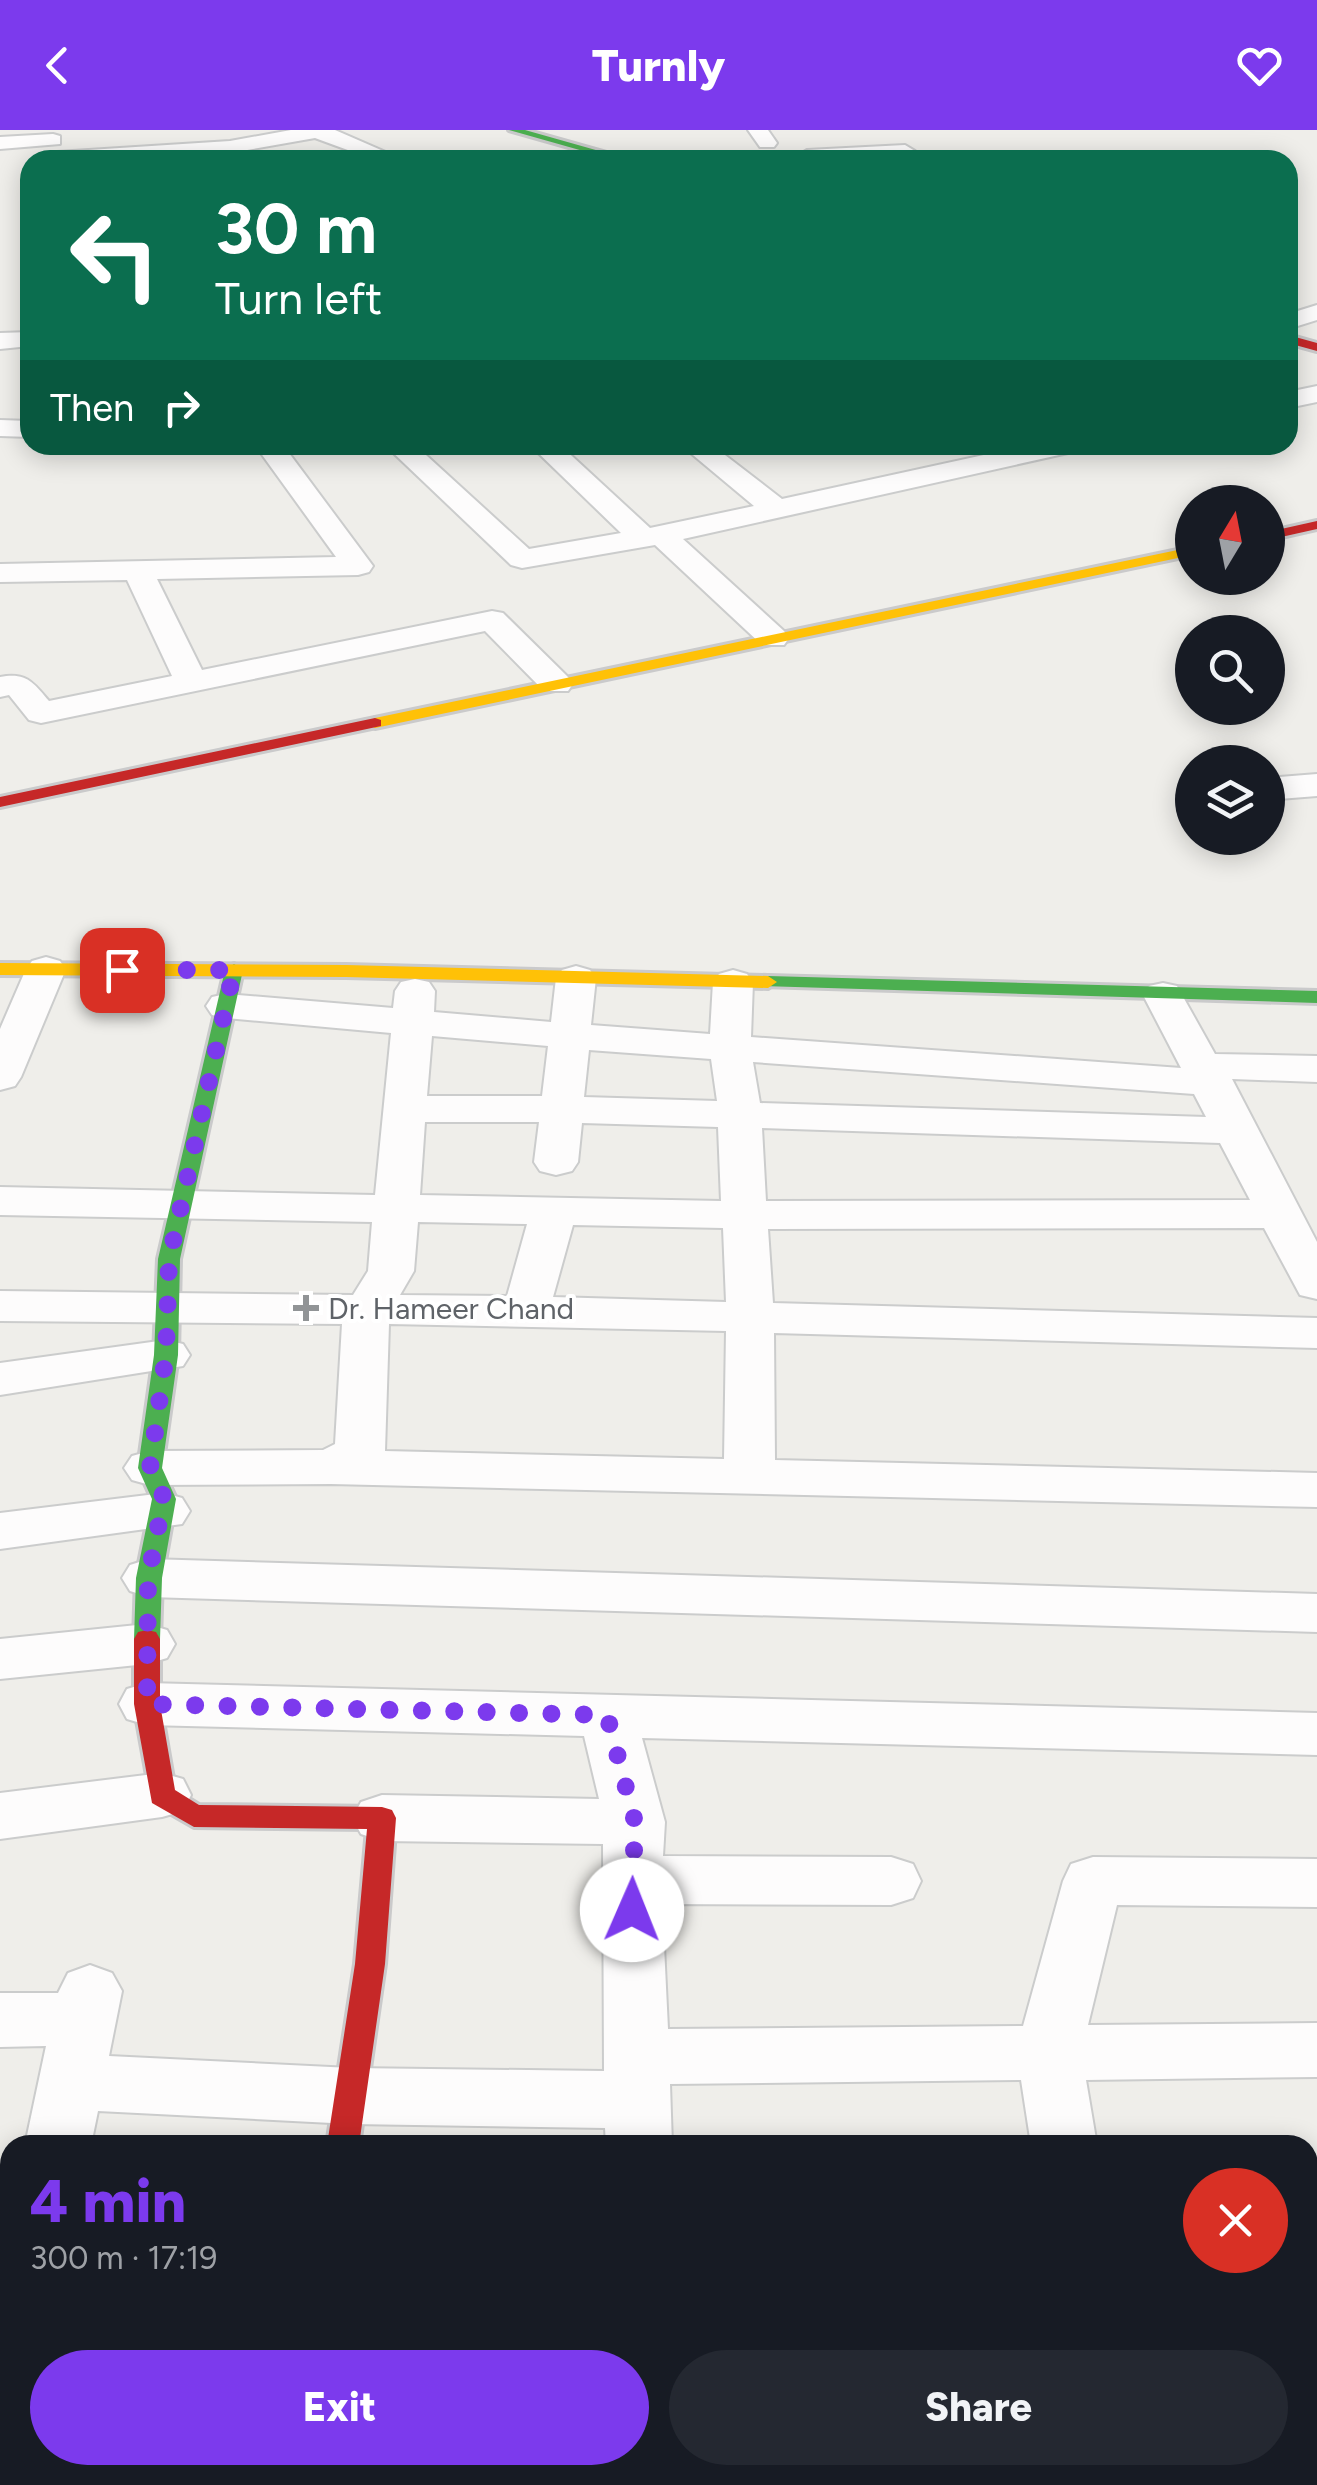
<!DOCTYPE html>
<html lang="en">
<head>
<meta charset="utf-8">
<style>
	body { margin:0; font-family:Figtree,sans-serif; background:#242831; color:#f1f3f6; height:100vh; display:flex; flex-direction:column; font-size:38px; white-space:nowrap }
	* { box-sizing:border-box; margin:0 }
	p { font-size:32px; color:#9ea1a6 }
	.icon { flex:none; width:55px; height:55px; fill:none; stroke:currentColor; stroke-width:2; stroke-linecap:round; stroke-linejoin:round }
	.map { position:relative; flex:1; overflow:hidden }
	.side { position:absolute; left:0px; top:2005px; width:1318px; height:350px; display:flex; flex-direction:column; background:#171b24; border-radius:30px 30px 0 0; box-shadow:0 5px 25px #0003 }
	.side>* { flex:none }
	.banner { position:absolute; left:20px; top:20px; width:1278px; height:305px; border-radius:30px; box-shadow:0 5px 25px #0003; background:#0b6e4f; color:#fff; overflow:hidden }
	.needle { width:65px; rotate:10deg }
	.controls { position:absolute; left:1175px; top:355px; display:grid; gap:20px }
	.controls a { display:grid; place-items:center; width:110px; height:110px; border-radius:50%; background:#171b24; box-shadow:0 5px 25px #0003; font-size:50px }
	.pin { position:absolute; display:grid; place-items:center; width:85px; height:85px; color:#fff; margin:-42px; border-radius:20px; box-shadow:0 5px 15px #0006 }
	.me { position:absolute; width:110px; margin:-55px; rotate:1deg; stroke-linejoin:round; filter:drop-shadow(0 0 8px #0008) }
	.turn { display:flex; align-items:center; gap:35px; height:210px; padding:0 30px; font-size:45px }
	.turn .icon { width:130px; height:130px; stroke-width:2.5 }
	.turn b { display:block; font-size:70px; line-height:85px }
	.then { display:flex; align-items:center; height:95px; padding:0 30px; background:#0003; gap:20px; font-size:38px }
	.round { display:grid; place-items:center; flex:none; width:105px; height:105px; border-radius:52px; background:#242831 }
	.headline { display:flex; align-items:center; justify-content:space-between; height:170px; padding:0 30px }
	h1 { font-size:60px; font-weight:800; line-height:75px; color:#7c3aed }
	.cta { display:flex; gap:20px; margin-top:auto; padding:20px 30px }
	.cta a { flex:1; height:115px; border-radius:60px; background:#7c3aed; color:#fff; font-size:40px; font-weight:800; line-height:115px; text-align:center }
	.cta a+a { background:#242831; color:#f1f3f6 }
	header { display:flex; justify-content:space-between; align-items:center; height:130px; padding:0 30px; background:#7c3aed; color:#fff; font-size:45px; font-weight:800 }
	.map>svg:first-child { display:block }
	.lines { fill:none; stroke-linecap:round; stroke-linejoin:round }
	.street-casing { stroke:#cbcccc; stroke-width:4 }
	.fast-casing { stroke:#cacacb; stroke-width:6 }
	.slow-casing { stroke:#cacacb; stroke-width:6 }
	.jam-casing { stroke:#cacacb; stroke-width:6 }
	.street { fill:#fdfcfc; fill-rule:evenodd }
	.fast { fill:#4caf50; fill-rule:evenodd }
	.slow { fill:#ffc107; fill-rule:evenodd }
	.jam { fill:#c62828; fill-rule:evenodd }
	.route { stroke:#7c3aed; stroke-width:18; stroke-dasharray:0 32.4 }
	.poi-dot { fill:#919496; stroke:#fff; stroke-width:4 }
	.labels { text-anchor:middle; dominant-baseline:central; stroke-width:8; stroke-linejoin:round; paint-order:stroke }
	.poi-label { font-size:30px; fill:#5f6368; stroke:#fff; text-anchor:start }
</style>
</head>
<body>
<header><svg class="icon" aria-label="back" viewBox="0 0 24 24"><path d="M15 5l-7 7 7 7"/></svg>Turnly<svg class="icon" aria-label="heart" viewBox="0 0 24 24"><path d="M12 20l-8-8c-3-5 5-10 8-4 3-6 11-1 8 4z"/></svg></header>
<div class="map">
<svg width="1317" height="2355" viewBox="0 0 1317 2355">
	<rect width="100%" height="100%" fill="#efeeea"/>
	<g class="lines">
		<!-- street casing -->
		<g class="street-casing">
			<path id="street" d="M 291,0 L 335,0 L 404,30 L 375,30 L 315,8 L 230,23 L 123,30 L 47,28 L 57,22 L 230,11 Z
				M 748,0 L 768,0 L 777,13 L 774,17 L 760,17 Z
				M 53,4 L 60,6 L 60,14 L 0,19 L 0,7 Z
				M 905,15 L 915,21 L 912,25 L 799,30 L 797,26 L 807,20 Z
				M 1317,175 L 1317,190 L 1288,199 L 1288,184 Z
				M 30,202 L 30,216 L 0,219 L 0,203 Z
				M 1317,256 L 1317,272 L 1288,278 L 1288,262 Z
				M 0,290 L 30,291 L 30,307 L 0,306 Z
				M 255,315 L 283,315 L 373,436 L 369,442 L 358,445 L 157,449 L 202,540 L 492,481 L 503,483 L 568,547 L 573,554 L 568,561 L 544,561 L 485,501 L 41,593 L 29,590 L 9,565 L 0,567 L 0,547 C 26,542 33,552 49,571 L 172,546 L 127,450 L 0,452 L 0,434 L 336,427 Z
				M 385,315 L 415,315 L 529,419 L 621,403 L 530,315 L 560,315 L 650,398 L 754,376 L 681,315 L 712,315 L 782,369 L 1030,315 L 1082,315 L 1068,323 L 683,409 L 784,501 L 789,508 L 784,515 L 762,515 L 655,415 L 522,438 L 511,435 Z
				M 1317,644 L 1317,666 L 1268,670 L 1268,648 Z
				M 46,827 L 60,831 L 66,839 L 21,947 L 15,956 L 0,960 L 0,899 L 26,839 L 32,831 Z
				M 576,836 L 590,840 L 596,848 L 591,895 L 710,904 L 713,852 L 719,844 L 733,840 L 747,844 L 753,852 L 751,907 L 1181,938 L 1143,865 L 1149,856 L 1163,853 L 1177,856 L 1215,924 L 1317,926 L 1317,952 L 1232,949 L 1317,1112 L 1317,1169 L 1300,1165 L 1264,1098 L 768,1099 L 773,1173 L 1317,1188 L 1317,1218 L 774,1203 L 775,1330 L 1317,1343 L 1317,1377 L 331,1354 L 150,1355 L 132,1350 L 124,1338 L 132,1326 L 150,1321 L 323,1320 L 335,1314 L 342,1194 L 0,1191 L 0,1161 L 353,1165 L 368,1141 L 372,1092 L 0,1085 L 0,1057 L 375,1065 L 391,903 L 226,888 L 212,885 L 206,876 L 212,867 L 226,864 L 393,878 L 395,861 L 401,852 L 415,849 L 429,852 L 435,861 L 434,882 L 551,892 L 556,848 L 562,840 ZM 432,906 L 548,916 L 542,966 L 427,966 ZM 589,920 L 711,929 L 717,971 L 584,967 ZM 753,932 L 1194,964 L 1206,987 L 760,973 ZM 425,992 L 539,992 L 534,1032 L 540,1041 L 556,1045 L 572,1041 L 578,1032 L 582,993 L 718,997 L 721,1071 L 420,1065 ZM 762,998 L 1220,1013 L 1250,1070 L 766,1071 ZM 418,1092 L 527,1094 L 507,1166 L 400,1165 L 414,1141 ZM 573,1095 L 723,1098 L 726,1172 L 553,1167 ZM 389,1194 L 726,1201 L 724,1329 L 385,1321 Z
				M 166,1210 L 183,1214 L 190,1225 L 183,1236 L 0,1265 L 0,1233 Z
				M 164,1363 L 182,1368 L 190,1381 L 182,1394 L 0,1419 L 0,1383 Z
				M 149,1429 L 1317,1464 L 1317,1502 L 149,1467 L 130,1461 L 122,1448 L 130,1435 Z
				M 147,1494 L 167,1500 L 175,1514 L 167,1528 L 147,1534 L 0,1549 L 0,1509 Z
				M 147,1553 L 1317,1583 L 1317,1625 L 642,1608 L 665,1692 L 663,1726 L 891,1727 L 913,1734 L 921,1751 L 913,1768 L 891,1775 L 662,1774 L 668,1899 L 1023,1896 L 1063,1751 L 1071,1734 L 1093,1727 L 1317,1729 L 1317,1777 L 1117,1775 L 1088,1895 L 1317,1893 L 1317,1947 L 1086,1950 L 1097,2015 L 1031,2015 L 1021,1950 L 670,1954 L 672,2015 L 606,2015 L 605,1998 L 351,1994 L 98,1981 L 91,2015 L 25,2015 L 46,1916 L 0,1917 L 0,1863 L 58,1863 L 68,1843 L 90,1835 L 112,1843 L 122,1861 L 109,1926 L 351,1938 L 604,1941 L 603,1714 L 382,1711 L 361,1704 L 352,1688 L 361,1672 L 382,1665 L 599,1669 L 584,1606 L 147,1595 L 127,1589 L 119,1574 L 127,1559 Z
				M 162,1643 L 183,1649 L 191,1665 L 183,1681 L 162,1687 L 0,1709 L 0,1663 Z
				M 1308,2090 L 1317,2090 L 1317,2152 L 1308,2152 Z
				M 10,2199 L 10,2305 L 0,2309 L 0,2203 Z
				M 1308,2295 L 1317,2295 L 1317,2355 L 1281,2355 L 1277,2345 L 1308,2345 Z
				M 268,2345 L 342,2345 L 341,2355 L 267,2355 Z
				M 607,2345 L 759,2345 L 755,2355 L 609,2355 Z
				M 1082,2345 L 1156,2345 L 1158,2355 L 1084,2355 Z"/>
		</g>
		<!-- fast casing -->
		<g class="fast-casing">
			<path id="fast" d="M 509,0 L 525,0 L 631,30 L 615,30 Z
				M 234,834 L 243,840 L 180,1129 L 178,1225 L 162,1338 L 176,1369 L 162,1448 L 160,1509 L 156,1516 L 138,1516 L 134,1509 L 136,1448 L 152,1369 L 138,1338 L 154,1225 L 158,1129 L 225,840 Z
				M 768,846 L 1317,861 L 1317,873 L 761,856 L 761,848 Z"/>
		</g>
		<!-- slow casing -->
		<g class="slow-casing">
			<path id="slow" d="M 1192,417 L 1192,425 L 375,598 L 367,593 L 375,588 Z
				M 0,833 L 346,835 L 768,846 L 777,852 L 768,858 L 346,847 L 0,845 Z"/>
		</g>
		<!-- jam casing -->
		<g class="jam-casing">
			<path id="jam" d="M 1288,205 L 1317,213 L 1317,221 L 1288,213 Z
				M 1317,391 L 1317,399 L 1268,410 L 1268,402 Z
				M 375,588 L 381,590 L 381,596 L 0,677 L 0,667 Z
				M 147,1500 L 156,1502 L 160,1509 L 160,1574 L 175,1660 L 199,1675 L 382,1677 L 392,1680 L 396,1688 L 385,1834 L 359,2015 L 327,2015 L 355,1834 L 367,1699 L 194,1697 L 152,1673 L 134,1574 L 134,1509 L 138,1502 Z"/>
		</g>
		<!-- street -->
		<use href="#street" class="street"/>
		<!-- fast -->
		<use href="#fast" class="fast"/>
		<!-- slow -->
		<use href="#slow" class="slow"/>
		<!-- jam -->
		<use href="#jam" class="jam"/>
	</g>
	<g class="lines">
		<!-- route -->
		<path class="route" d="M 122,840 L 234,840 L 169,1130 L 166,1224 L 150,1338 L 164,1368 L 148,1448 L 147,1574 L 607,1585 L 635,1692 L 632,1780"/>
	</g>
	<!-- markers -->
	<path class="poi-dot" d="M301 1163h10v10h10v10h-10v10h-10v-10h-10v-10h10z"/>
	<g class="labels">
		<!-- poi labels -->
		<g class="poi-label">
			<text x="328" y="1178">Dr. Hameer Chand</text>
		</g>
	</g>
</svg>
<div class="controls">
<a><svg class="needle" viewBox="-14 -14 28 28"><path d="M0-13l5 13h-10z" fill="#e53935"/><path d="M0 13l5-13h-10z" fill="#9ea1a6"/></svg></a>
<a><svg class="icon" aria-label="search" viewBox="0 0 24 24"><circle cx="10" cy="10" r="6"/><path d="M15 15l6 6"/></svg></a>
<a><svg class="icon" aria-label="layers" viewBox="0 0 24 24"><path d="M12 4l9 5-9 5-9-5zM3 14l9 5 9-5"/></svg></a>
</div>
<div class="pin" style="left:122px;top:840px;background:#d93025"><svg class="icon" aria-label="arrive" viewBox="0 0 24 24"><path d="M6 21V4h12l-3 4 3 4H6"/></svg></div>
<svg class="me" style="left:632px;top:1780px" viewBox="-20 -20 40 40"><circle r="19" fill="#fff"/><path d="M0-13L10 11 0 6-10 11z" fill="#7c3aed"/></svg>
<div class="banner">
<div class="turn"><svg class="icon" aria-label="left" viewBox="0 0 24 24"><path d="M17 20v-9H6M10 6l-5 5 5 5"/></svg><div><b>30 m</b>Turn left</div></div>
<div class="then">Then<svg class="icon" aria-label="right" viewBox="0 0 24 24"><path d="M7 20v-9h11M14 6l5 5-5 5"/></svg></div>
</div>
<section class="side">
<div class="headline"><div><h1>4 min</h1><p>300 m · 17:19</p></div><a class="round" style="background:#d93025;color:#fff"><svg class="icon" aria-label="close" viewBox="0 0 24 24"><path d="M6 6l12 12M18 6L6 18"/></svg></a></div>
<div class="cta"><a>Exit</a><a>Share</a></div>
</section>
</div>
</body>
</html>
